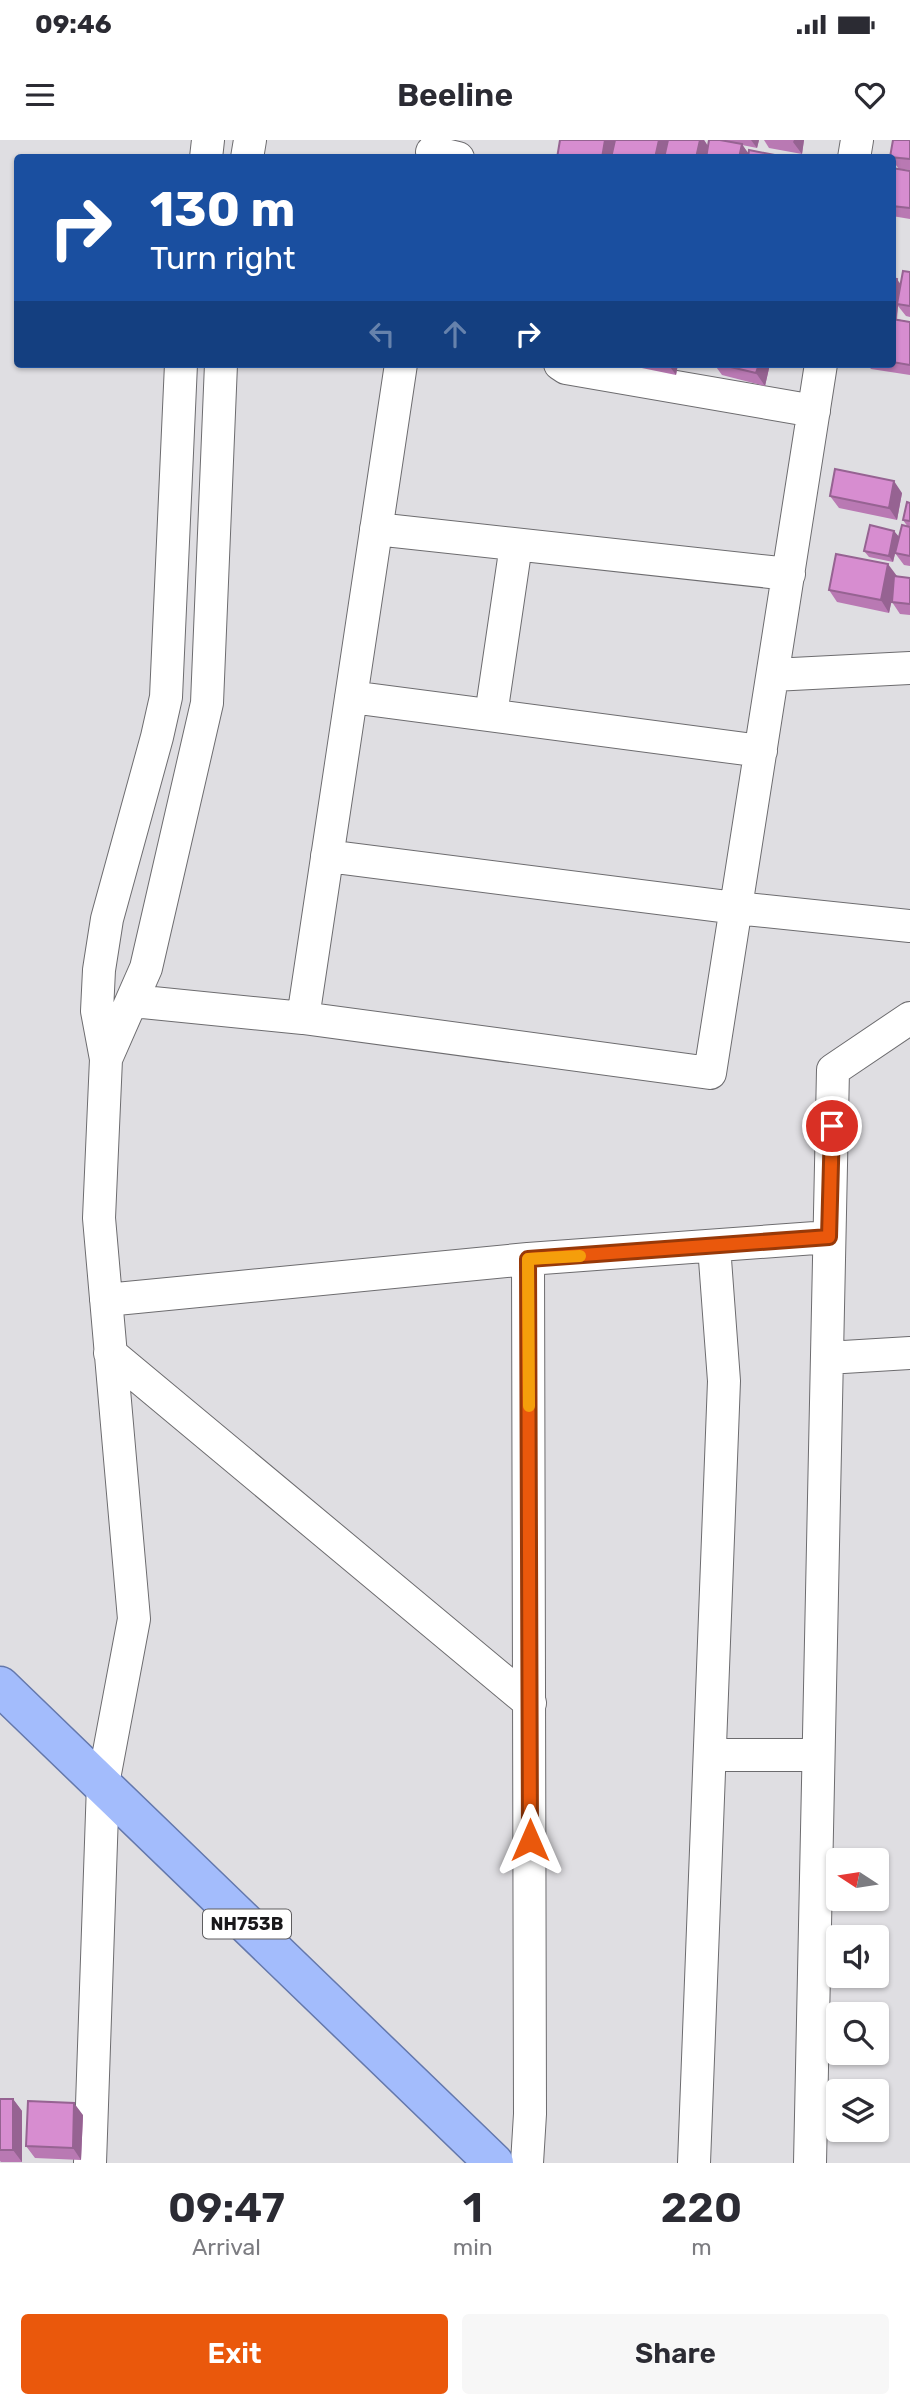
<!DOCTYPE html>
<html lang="en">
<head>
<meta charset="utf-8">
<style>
	body { margin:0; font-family:Rubik,sans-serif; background:#f7f7f7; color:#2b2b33; height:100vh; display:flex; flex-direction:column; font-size:26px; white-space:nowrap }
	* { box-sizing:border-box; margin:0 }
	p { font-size:23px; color:#7c7c81 }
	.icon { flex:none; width:38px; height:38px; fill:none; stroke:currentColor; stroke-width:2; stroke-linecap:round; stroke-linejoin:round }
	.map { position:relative; height:2023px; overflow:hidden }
	.sheet { display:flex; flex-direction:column; background:#fff; flex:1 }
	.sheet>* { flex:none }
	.top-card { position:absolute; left:14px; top:14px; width:882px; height:214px; border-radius:7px; box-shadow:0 2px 5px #0004; background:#1a4fa0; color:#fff; overflow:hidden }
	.needle { width:46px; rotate:282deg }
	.controls { position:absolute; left:826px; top:1708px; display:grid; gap:14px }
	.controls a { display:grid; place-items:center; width:63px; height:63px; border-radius:7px; background:#fff; box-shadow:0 2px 5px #0004; font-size:35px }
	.pin { position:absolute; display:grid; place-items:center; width:60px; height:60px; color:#fff; margin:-30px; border:4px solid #fff; border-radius:50%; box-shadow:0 2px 7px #0007 }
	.me { position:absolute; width:77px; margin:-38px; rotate:0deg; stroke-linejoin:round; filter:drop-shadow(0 0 5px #0008) }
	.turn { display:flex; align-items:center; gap:24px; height:147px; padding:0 21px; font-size:32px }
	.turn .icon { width:91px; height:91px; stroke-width:2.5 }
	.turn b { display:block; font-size:49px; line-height:60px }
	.lanes { display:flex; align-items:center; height:66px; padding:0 21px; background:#0003; justify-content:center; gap:35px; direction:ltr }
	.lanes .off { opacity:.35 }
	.eta { display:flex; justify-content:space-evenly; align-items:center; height:119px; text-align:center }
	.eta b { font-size:42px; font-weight:600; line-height:49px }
	.action { display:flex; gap:14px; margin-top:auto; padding:14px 21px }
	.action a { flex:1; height:80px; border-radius:7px; background:#ea580c; color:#fff; font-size:28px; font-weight:600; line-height:80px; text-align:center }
	.action a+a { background:#f7f7f7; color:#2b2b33 }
	.status { display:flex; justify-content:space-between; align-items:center; height:49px; padding:0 35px; background:#fff; direction:ltr }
	.status svg { height:19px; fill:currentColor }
	header { display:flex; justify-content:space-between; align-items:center; height:91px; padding:0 21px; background:#fff; font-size:32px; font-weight:600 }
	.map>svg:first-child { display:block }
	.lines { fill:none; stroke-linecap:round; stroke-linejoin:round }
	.minor-casing { stroke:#6d6c6f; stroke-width:34 }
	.trunk-casing { stroke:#6478ac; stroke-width:41 }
	.minor { stroke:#fff; stroke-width:32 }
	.trunk { stroke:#a3bcfc; stroke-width:38 }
	.wall { fill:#b979b3 }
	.shaded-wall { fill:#966392 }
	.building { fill:#d78dd0; stroke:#966392; stroke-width:2 }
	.route-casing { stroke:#983908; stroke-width:18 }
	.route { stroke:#ea580c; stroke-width:12 }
	.slow { stroke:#f59e0b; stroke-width:12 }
	.labels { text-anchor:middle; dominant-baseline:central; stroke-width:7; stroke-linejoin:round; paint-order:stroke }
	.shield { fill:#fff; stroke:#5e5d5f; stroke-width:2 }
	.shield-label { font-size:18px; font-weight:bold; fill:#19181a }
</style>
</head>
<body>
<div class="status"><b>09:46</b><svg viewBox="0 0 49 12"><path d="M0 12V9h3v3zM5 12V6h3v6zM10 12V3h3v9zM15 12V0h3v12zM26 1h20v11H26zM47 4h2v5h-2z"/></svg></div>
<header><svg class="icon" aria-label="menu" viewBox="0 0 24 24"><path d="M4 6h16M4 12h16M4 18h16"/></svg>Beeline<svg class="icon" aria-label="heart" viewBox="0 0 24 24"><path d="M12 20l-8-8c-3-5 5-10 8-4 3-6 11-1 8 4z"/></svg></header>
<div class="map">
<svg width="910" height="2023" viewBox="0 0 910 2023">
	<rect width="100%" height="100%" fill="#dfdee2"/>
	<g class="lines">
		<!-- minor casing -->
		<g class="minor-casing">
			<path id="minor" d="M 432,12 L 458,18
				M 206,18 L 208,0
				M 247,18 L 250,0
				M 854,18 L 857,0
				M 560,224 L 566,228 L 814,271
				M 376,389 L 789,434
				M 773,535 L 910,528
				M 351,557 L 761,611
				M 491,575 L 516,405
				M 327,716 L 736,768 L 910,786
				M 133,861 L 303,878 L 710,933 L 821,224
				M 303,878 L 401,224
				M 106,919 L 146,828 L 207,563 L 221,224
				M 106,1160 L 528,1119 L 829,1097
				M 110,1213 L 530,1563
				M 827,1218 L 910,1213
				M 710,1615 L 818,1615
				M 90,2023 L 103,1644 L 134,1479 L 99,1078 L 106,919 L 97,871 L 99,830 L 107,779 L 157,597 L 166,557 L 181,224
				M 527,2023 L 530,1974 L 528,1119
				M 694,2023 L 724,1241 L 714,1106
				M 810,2023 L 833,930 L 910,878"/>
		</g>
		<!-- trunk casing -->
		<g class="trunk-casing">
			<path id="trunk" d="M 0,1546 L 494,2023"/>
		</g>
		<!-- minor -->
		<use href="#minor" class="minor"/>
		<!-- trunk -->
		<use href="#trunk" class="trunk"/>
	</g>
	<!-- wall -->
	<path class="wall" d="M 560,0 L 704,0 L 708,6 L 709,0 L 708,0 L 759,0 L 757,8 L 742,5 L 749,14 L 790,18 Z
		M 764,0 L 804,0 L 802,14 L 769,8 Z
		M 910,0 L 910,30 L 899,29 L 892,20 L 892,18 L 890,17 Z
		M 892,28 L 910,31 L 910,79 L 892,76 Z
		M 910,132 L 910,177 L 906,176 L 898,166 L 897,179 L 910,182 L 910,235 L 871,229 L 867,224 L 892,224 L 892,138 L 900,144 Z
		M 631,224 L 678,224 L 676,235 L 632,226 Z
		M 714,224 L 770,224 L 765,246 L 722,235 Z
		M 902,353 L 897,380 L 839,368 L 830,356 Z
		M 910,363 L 910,426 L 904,425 L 895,413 L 908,387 L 903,380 Z
		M 894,391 L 899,397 L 893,422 L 869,417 L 864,411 Z
		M 897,436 L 910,438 L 910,475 L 900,474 L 892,462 L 892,458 L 889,473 L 837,462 L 829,450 Z
		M 0,1959 L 13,1959 L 22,1971 L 22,2022 L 1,2022 L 0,2021 Z
		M 83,1975 L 81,2020 L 35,2018 L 26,2006 Z"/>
	<!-- shaded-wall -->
	<path class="shaded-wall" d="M 605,0 L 616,0 L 613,18 L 602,18 Z
		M 659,0 L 670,0 L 666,18 L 655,18 Z
		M 700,0 L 704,0 L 709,8 L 707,18 L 696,18 Z
		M 751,0 L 759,0 L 757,8 Z
		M 794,0 L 804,0 L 802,14 L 793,2 Z
		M 742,4 L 750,16 L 750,18 L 739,18 Z
		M 897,139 L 901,145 L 896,181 L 892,175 L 892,171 Z
		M 668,224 L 678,224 L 676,235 Z
		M 759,224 L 770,224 L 765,246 L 756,233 Z
		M 894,341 L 902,353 L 897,380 L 889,368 Z
		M 894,391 L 899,397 L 893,422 L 889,416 Z
		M 888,424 L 897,436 L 889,473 L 881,460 Z
		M 13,1959 L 22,1971 L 22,2022 L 13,2010 Z
		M 74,1963 L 83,1975 L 81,2020 L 73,2008 Z"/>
	<!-- building -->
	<path class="building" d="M 560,0 L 605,0 L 602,18 L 557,18 Z
		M 615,0 L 659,0 L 655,18 L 611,18 Z
		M 668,0 L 700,0 L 696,18 L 664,18 Z
		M 709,0 L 720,0 L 742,4 L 739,18 L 706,18 Z
		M 893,0 L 910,0 L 910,19 L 890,17 Z
		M 749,10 L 790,18 L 748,18 Z
		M 892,28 L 910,31 L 910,68 L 892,66 Z
		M 903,131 L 910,132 L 910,166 L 897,164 Z
		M 892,138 L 897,139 L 892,171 Z
		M 892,179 L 910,182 L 910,225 L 892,222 Z
		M 718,224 L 759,224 L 756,233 Z
		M 835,329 L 894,341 L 889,368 L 830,356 Z
		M 907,362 L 910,363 L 910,381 L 903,380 Z
		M 870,385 L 894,391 L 889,416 L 864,411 Z
		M 902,385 L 910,387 L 910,416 L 895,413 Z
		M 836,414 L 888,424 L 881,460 L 829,450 Z
		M 894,436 L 910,438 L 910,464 L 892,462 Z
		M 0,1959 L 13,1959 L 13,2010 L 0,2010 Z
		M 28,1961 L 74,1963 L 73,2008 L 26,2006 Z"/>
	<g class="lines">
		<!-- route casing -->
		<g class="route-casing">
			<path id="route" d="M 530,1700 L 528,1119 L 829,1097 L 832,986"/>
		</g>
		<!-- route -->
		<use href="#route" class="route"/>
		<!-- slow -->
		<path class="slow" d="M 529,1266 L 528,1119 L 580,1116"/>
	</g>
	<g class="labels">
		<!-- shield labels -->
		<rect class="shield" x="203" y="1769.5" width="88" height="29" rx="5"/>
		<g class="shield-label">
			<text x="247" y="1784">NH753B</text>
		</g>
	</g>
</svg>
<div class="controls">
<a><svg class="needle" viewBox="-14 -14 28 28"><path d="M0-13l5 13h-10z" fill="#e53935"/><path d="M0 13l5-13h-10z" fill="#7c7c81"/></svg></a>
<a><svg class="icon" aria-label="sound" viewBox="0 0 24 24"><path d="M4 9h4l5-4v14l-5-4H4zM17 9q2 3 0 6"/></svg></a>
<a><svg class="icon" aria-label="search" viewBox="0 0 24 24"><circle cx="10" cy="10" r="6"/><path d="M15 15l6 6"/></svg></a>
<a><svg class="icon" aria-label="layers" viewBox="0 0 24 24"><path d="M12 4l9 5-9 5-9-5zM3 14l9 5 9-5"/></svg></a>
</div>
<div class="pin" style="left:832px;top:986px;background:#d93025"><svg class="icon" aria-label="arrive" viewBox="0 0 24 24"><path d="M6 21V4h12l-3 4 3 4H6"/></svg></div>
<svg class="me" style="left:530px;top:1700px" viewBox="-20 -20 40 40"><path d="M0-17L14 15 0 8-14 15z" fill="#ea580c" stroke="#fff" stroke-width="4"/></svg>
<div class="top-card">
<div class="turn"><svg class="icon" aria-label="right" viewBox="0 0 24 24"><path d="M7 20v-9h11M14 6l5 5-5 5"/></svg><div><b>130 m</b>Turn right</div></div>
<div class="lanes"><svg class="icon off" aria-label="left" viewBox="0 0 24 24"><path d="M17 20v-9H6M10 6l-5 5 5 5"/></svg><svg class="icon off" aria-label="ahead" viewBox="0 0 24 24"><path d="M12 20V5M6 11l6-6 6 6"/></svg><svg class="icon" aria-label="right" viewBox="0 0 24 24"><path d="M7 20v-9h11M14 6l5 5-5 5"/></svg></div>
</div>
</div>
<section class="sheet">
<div class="eta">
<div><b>09:47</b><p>Arrival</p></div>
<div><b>1</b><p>min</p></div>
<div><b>220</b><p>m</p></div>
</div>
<div class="action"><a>Exit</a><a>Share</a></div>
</section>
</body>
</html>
